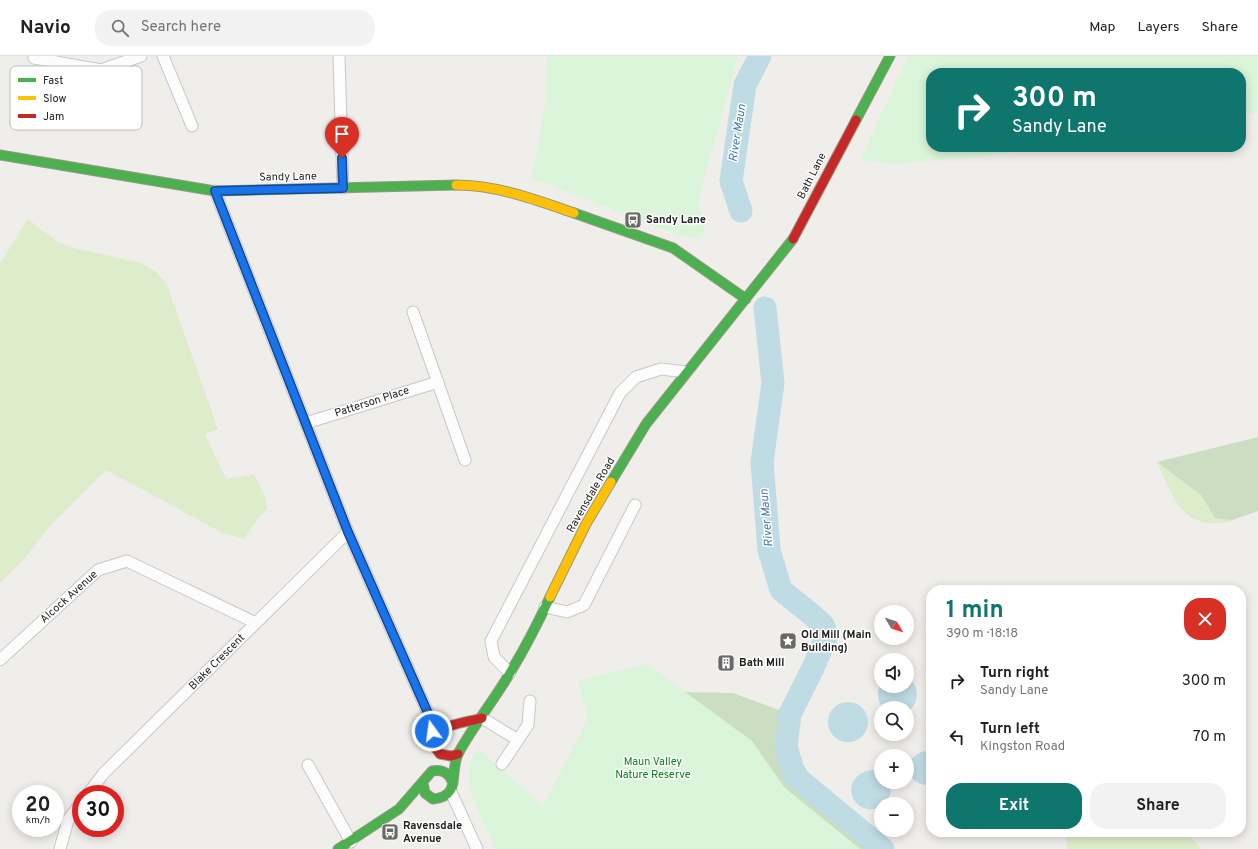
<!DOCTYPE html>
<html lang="en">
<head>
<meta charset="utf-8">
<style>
	body { margin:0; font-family:Overpass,sans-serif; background:#f2f2f2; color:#202124; height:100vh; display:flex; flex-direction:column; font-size:15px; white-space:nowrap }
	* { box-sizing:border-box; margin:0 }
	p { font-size:13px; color:#757577 }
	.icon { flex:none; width:22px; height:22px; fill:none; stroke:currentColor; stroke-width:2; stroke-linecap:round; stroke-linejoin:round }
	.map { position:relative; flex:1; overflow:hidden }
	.panel { position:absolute; left:926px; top:529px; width:320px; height:252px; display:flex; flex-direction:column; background:#fff; border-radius:16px; box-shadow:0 2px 10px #0003 }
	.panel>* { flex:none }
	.top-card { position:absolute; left:926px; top:12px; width:320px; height:84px; border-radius:16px; box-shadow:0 2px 10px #0003; background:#0f766e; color:#fff; overflow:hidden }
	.needle { width:26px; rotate:129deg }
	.buttons { position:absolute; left:874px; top:549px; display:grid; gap:8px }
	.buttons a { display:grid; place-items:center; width:40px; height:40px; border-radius:50%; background:#fff; box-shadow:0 2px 10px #0003; font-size:20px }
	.speed { position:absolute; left:12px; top:729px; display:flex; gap:8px; font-size:20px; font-weight:700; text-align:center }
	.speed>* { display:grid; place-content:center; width:52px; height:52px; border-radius:50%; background:#fff; box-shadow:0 2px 10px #0003; line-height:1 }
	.speed small { font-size:10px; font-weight:400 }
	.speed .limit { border:6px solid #d22; background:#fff; color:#111 }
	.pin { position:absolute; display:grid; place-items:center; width:34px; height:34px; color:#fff; margin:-41px -17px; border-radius:50% 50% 50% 0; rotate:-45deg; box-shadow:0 0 4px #0007 }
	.pin .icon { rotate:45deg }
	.me { position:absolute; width:44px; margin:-22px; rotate:346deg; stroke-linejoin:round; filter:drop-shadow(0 0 3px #0008) }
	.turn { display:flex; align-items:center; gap:14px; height:84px; padding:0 20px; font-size:18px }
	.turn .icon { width:52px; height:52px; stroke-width:2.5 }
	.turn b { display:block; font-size:28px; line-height:34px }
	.round { display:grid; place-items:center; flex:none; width:42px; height:42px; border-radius:16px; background:#f2f2f2 }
	.headline { display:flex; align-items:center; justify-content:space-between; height:68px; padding:0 20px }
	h1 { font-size:24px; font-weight:700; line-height:30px; color:#0f766e }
	.action { display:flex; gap:8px; margin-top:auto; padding:8px 20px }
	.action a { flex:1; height:46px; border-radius:16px; background:#0f766e; color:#fff; font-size:16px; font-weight:700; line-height:46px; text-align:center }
	.action a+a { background:#f2f2f2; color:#202124 }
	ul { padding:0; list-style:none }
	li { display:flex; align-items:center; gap:12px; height:56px; padding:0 20px }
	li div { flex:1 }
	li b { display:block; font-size:15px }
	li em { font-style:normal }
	header { display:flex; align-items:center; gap:24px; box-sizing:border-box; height:56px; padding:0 20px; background:#fff; border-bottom:1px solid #e0e0e0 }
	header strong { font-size:19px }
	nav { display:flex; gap:22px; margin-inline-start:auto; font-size:14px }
	.search { width:280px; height:36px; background:#f2f2f2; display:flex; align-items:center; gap:10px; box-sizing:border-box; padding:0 14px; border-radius:16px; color:#757577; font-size:15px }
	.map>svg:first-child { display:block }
	.grass { fill:#ddeccb }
	.forest { fill:#cbdec1 }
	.park { fill:#daf5da }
	.water { fill:#bfdbe3 }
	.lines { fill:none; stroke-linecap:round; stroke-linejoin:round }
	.river { stroke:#bfdbe3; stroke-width:23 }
	.street-casing { stroke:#c9c8c7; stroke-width:13 }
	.fast-casing { stroke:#999a82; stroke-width:11 }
	.slow-casing { stroke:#999a82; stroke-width:11 }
	.jam-casing { stroke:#999a82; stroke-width:11 }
	.street { stroke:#fdfcfc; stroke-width:11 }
	.fast { stroke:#4caf50; stroke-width:9 }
	.slow { stroke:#ffc107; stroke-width:9 }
	.jam { stroke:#c62828; stroke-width:9 }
	.route-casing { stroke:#114b97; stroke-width:10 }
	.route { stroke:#1a73e8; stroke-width:7 }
	.labels { text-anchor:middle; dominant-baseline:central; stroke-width:3; stroke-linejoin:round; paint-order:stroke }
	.street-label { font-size:11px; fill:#222; stroke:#fff }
	.poi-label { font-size:11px; font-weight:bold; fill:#222; stroke:#fff; text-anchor:start }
	.park-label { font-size:11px; fill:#0c8416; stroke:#fff }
	.water-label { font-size:12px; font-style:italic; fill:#4a7aab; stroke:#fff }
	.key { fill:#fff; stroke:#bdbdbd; stroke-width:1 }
	.key-label { font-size:11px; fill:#222 }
</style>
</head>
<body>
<header>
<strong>Navio</strong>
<div class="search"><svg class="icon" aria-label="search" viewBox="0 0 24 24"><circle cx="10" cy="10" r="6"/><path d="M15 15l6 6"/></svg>Search here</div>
<nav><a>Map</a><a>Layers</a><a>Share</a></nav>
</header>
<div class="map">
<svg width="1258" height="793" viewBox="0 0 1258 793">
	<rect width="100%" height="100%" fill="#f0eeeb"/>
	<!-- grass -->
	<path class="grass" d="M 28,163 L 55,184 L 70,191 L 141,207 L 154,214 L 166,226 L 218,373 L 205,378 L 226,423 L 254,418 L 265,440 L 267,453 L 260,460 L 244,483 L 223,477 L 106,414 L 50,470 L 25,502 L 0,527 L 0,207 Z
		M 1157,406 L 1201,439 L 1215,461 L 1232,464 L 1232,465 C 1183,476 1174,444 1157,406 Z
		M 1066,776 L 1187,776 L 1201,793 L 1067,793 Z"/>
	<!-- forest -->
	<path class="forest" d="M 1258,381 L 1258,455 L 1232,464 L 1215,462 L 1201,439 L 1157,406 Z
		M 620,635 L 733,637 L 779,654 L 787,678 L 800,704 L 814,725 L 889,785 L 893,793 L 731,793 Z"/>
	<!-- park -->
	<path class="park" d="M 547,0 L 738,0 L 698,147 L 706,178 L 696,182 L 680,180 L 548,128 L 531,125 L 546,41 Z
		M 908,0 L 1258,0 L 1258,56 L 1241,59 L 1241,17 L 931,17 L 931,91 L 1045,91 L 990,99 L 898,108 L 860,104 Z
		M 647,608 L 752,685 L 784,731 L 860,793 L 495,793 L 470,736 L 469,710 L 478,693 L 543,750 L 588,663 L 578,625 Z"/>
	<!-- water -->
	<path class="water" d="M 907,621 C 921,630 920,647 907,656 L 907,652 L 883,652 C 877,644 876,636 881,628 L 881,630 L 907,630 Z
		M828 666a20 20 0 1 1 40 0a20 20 0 1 1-40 0Z
		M 927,695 L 931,696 L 931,728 C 907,734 899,698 927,695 Z
		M 873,714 L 881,717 L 881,726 L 889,726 L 891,737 L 885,748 L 881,748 L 879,752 C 848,761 839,717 873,714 Z"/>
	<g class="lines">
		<!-- river -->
		<path class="river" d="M 741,155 L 731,125 L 745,29 L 760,0
			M 765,252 L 773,327 L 762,406 L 769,494 L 781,534 L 811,558 L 823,569 L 827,579 L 813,612 L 790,658 L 786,691 L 795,720 L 883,793"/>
		<!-- street casing -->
		<g class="street-casing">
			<path id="street" d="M 163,0 L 192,70
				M 339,0 L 343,132
				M 34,2 L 101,14 L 141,0
				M 215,135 L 348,476 L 431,664 L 433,686
				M 413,256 L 465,404
				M 306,367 L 438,326
				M 545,551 L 567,556 L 584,549 L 635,449
				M 0,604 L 98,514 L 127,505 L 256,567
				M 510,617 L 494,601 L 491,585 L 620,337 L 636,321 L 661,313 L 686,316
				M 482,662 L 518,684
				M 502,708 L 528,669 L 530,645
				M 308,709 L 351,786
				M 451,736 L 477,793
				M 88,738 L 103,718 L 348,476
				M 60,793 L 68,764 L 81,747"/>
		</g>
		<!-- fast casing -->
		<g class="fast-casing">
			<path id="fast" d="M 856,64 L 890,0
				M 0,99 L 215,135 L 456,129
				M 574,157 L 673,192 L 746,243
				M 611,426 L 646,368 L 793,183
				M 423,727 L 425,737 L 433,743 C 463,740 448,716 459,696 C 474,669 494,644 510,617 C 525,592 538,567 550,541
				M 338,793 L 399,753 L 432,715 C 443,713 449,717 453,727"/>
		</g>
		<!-- slow casing -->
		<g class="slow-casing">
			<path id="slow" d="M 456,129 C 497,129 536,144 574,157
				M 550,541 L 586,468 L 611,426"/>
		</g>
		<!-- jam casing -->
		<g class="jam-casing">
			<path id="jam" d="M 793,183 L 856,64
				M 458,698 L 451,700 L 440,698 L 434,690 C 431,668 466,667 482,662"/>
		</g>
		<!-- street -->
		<use href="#street" class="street"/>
		<!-- fast -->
		<use href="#fast" class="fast"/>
		<!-- slow -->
		<use href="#slow" class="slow"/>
		<!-- jam -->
		<use href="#jam" class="jam"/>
	</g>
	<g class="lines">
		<!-- route casing -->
		<g class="route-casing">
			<path id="route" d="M 342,102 L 343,132 L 215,135 L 348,476 L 431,664 L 432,675"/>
		</g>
		<!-- route -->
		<use href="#route" class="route"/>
	</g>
	<!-- icons -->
	<defs>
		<g id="bus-square" transform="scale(0.9)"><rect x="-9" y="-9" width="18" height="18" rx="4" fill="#6a6968" stroke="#fff"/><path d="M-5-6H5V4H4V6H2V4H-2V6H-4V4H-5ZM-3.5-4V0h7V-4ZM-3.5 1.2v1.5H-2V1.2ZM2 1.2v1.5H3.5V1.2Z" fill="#fff"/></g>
		<g id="sight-square" transform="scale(0.9)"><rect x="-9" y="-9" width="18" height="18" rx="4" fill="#6a6968" stroke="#fff"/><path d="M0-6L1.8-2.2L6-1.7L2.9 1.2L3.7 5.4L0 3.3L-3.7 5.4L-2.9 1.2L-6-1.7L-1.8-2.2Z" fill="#fff"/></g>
		<g id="building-square" transform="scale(0.9)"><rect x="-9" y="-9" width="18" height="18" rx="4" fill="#6a6968" stroke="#fff"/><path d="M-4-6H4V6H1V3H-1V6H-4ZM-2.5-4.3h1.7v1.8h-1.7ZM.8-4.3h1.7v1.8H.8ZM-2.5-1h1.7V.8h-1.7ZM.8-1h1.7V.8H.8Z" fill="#fff"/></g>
	</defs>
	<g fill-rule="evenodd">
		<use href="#bus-square" x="633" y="164"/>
		<use href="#sight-square" x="788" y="585"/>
		<use href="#building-square" x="726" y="607"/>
		<use href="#bus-square" x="390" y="776"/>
	</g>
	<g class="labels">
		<!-- street labels -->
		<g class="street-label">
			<text transform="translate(812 120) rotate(-63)">Bath Lane</text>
			<text transform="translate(288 121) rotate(-1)">Sandy Lane</text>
			<text transform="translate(372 346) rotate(-18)">Patterson Place</text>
			<text transform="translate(591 439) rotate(-60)">Ravensdale Road</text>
			<text transform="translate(69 541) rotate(-42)">Alcock Avenue</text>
			<text transform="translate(217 606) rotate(-45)">Blake Crescent</text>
		</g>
		<!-- poi labels -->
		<g class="poi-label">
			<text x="646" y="164">Sandy Lane</text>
			<text x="801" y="579">Old Mill (Main<tspan x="801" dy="13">Building)</tspan></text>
			<text x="739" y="607">Bath Mill</text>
			<text x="403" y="770">Ravensdale<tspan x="403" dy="13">Avenue</tspan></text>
		</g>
		<!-- park labels -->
		<g class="park-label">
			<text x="653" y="706">Maun Valley<tspan x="653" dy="13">Nature Reserve</tspan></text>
		</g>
		<!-- water labels -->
		<g class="water-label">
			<text transform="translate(738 77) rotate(-81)">River Maun</text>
			<text transform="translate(767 462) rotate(-95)">River Maun</text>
		</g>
	</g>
	<!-- legend -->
	<rect x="10" y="10" width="132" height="64" rx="6" class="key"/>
	<rect x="18" y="22" width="18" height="4" fill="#4caf50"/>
	<rect x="18" y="40" width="18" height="4" fill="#ffc107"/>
	<rect x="18" y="58" width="18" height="4" fill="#c62828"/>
	<g class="key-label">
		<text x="43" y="28">Fast</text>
		<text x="43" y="46">Slow</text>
		<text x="43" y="64">Jam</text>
	</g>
</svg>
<div class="buttons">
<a><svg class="needle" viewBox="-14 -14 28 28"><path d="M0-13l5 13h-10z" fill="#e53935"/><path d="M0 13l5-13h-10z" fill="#757577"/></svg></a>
<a><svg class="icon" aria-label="sound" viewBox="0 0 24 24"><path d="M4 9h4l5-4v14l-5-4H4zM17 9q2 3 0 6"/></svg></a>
<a><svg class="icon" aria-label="search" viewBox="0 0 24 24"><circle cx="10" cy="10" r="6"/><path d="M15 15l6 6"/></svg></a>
<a>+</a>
<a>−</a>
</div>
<div class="speed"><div>20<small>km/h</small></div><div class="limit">30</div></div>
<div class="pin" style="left:342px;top:102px;background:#d93025"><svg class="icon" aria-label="arrive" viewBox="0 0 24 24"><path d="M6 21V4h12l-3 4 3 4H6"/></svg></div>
<svg class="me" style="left:432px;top:675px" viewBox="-20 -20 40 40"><circle r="17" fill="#1a73e8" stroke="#fff" stroke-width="3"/><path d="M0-11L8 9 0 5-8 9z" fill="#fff"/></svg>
<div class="top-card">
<div class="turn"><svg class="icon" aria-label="right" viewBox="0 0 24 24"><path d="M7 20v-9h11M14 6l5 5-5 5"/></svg><div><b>300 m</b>Sandy Lane</div></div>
</div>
<section class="panel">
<div class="headline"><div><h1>1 min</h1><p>390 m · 18:18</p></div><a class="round" style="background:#d93025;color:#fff"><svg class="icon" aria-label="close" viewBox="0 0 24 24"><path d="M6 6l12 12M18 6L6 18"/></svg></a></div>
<ul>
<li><svg class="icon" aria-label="right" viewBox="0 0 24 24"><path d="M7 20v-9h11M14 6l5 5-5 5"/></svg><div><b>Turn right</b><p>Sandy Lane</p></div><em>300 m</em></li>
<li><svg class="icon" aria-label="left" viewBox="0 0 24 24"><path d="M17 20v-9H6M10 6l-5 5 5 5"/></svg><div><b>Turn left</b><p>Kingston Road</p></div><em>70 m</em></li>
</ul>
<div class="action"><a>Exit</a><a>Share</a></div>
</section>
</div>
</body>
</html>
